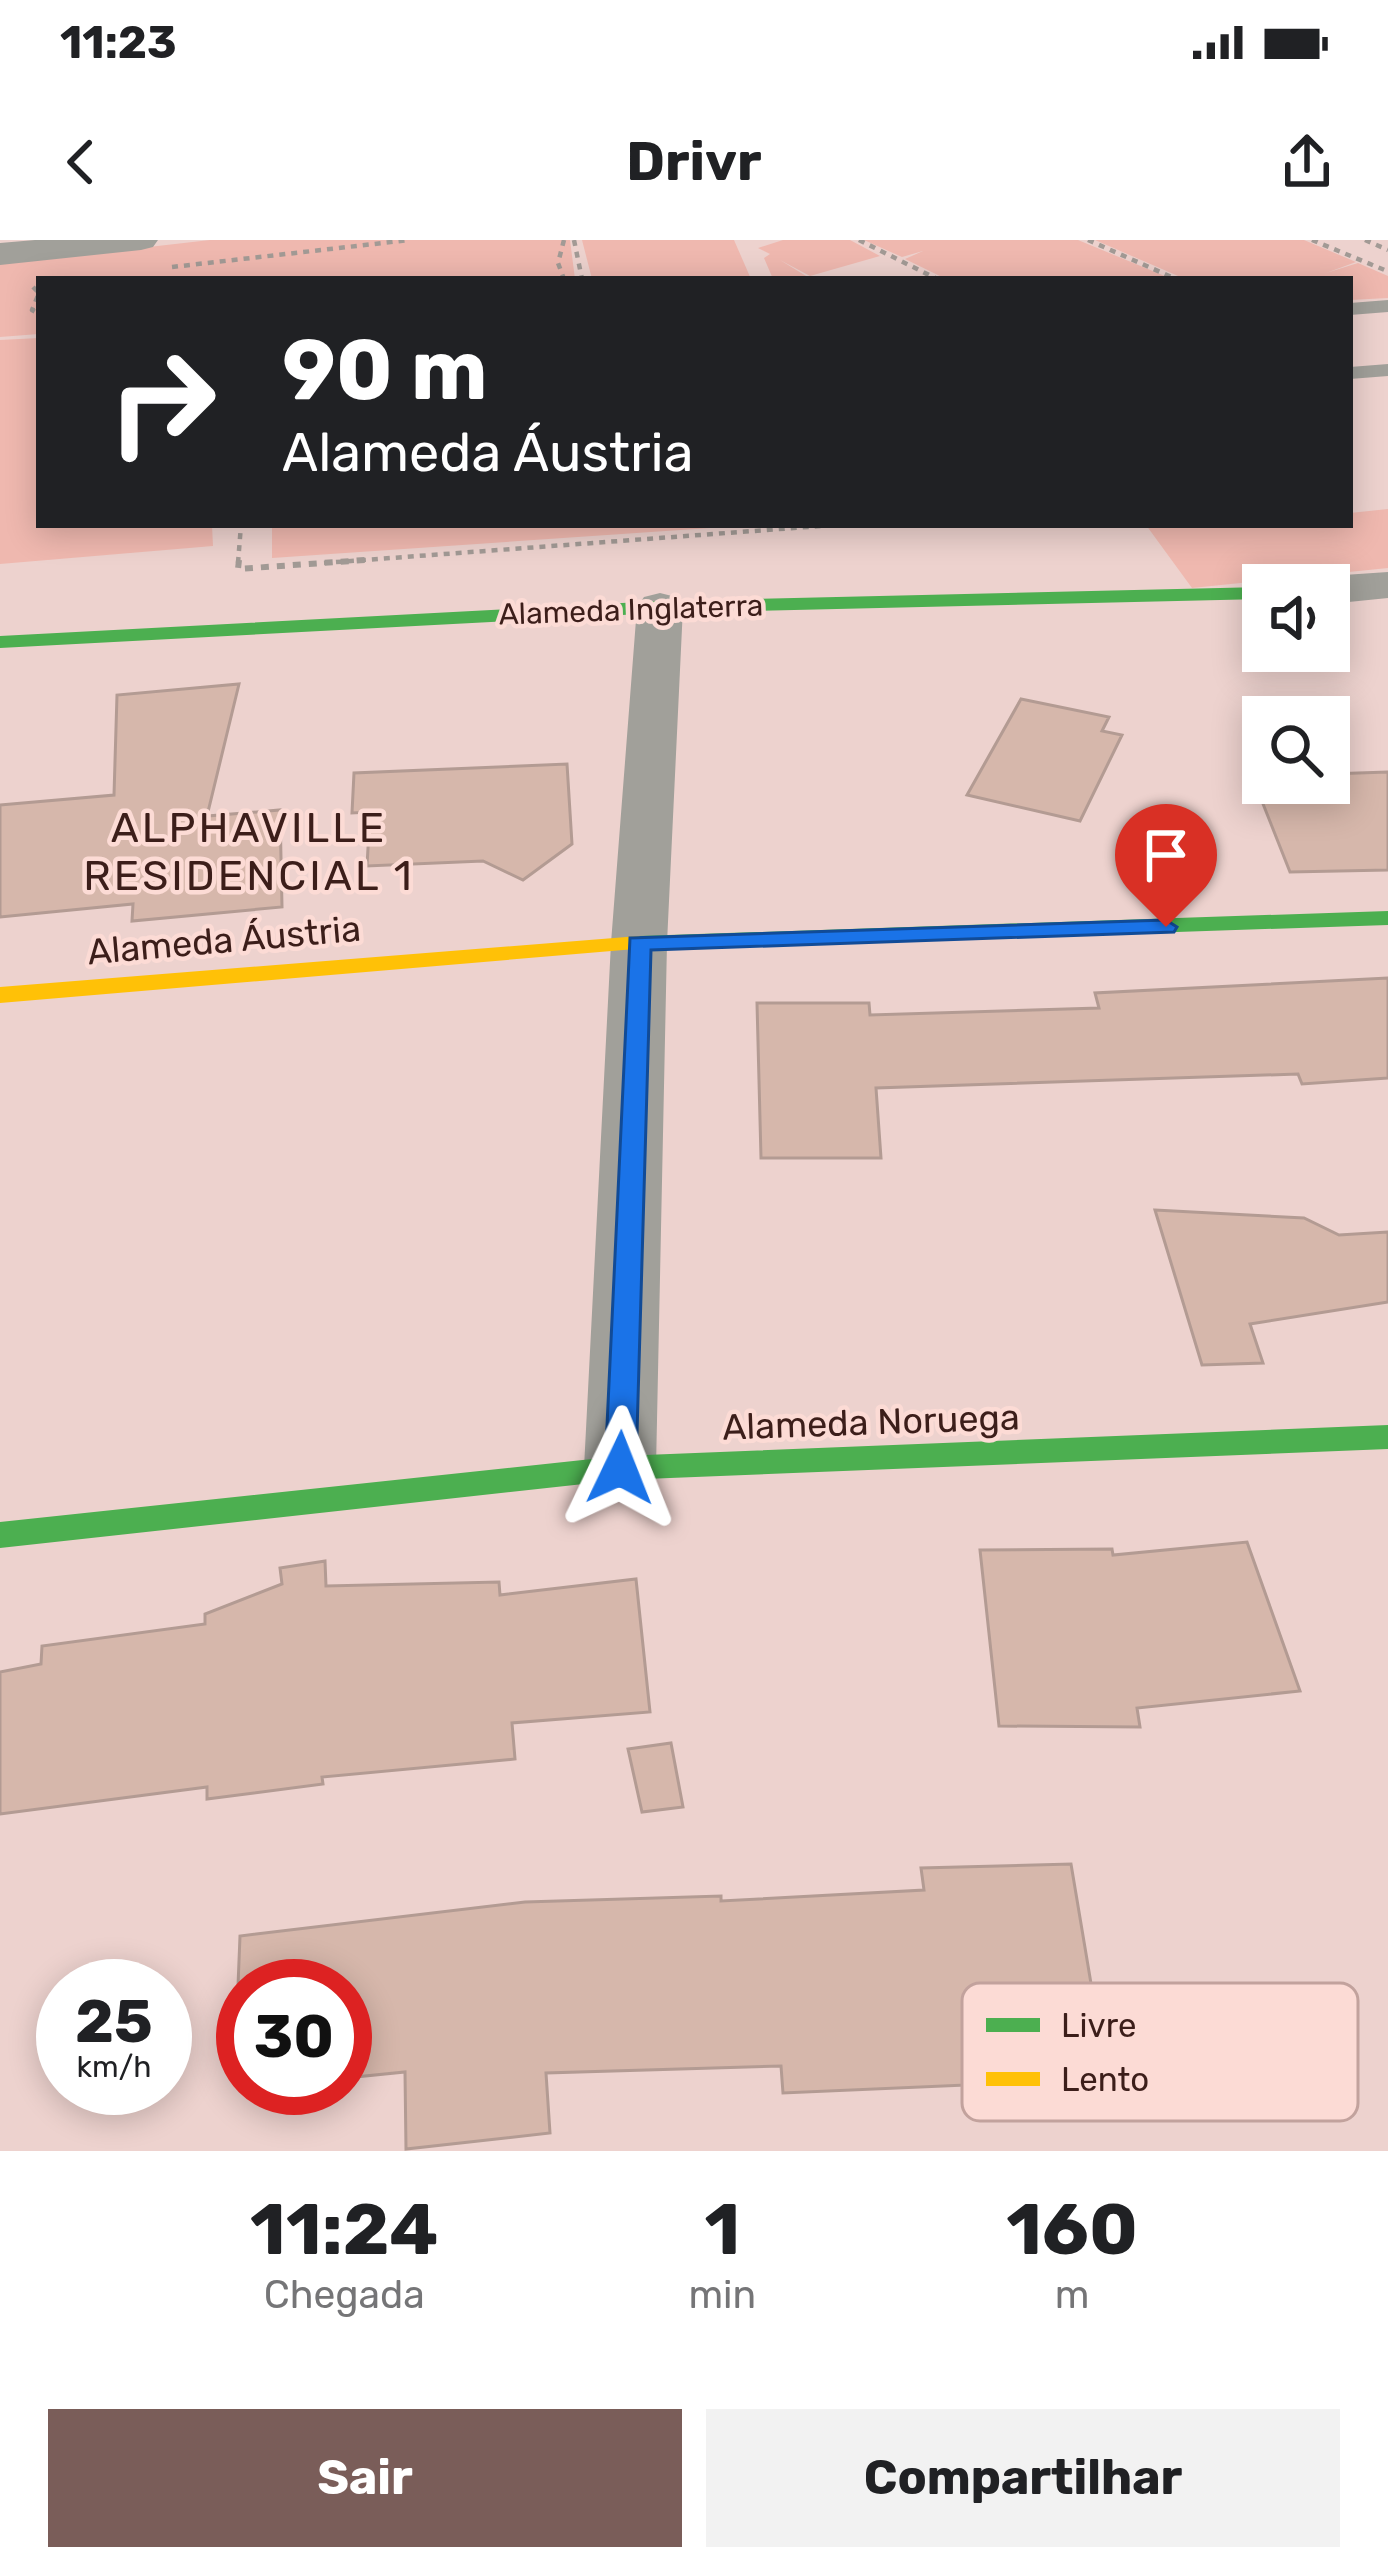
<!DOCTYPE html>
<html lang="pt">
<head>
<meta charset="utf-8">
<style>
	body { margin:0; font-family:Rubik,sans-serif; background:#f2f2f2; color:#202124; height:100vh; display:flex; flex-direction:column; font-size:45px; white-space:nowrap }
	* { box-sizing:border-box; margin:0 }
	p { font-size:39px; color:#757577 }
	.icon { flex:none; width:66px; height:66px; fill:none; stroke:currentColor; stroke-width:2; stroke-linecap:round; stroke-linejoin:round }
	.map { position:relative; height:1911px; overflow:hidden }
	.details { display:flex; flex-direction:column; background:#fff; flex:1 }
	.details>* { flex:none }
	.banner { position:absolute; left:36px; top:36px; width:1317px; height:252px; border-radius:0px; box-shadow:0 6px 30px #0003; background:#202124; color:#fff; overflow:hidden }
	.buttons { position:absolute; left:1242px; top:324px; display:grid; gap:24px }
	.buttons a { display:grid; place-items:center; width:108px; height:108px; border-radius:0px; background:#fff; box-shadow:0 6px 30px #0003; font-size:60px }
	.speed { position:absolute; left:36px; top:1719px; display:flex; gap:24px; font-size:60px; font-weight:700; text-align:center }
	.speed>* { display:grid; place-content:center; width:156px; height:156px; border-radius:50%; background:#fff; box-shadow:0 6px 30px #0003; line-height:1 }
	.speed small { font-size:30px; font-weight:400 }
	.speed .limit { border:18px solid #d22; background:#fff; color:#111 }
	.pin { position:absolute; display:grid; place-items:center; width:102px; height:102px; color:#fff; margin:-123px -51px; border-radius:50% 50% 50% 0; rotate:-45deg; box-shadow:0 0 12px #0007 }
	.pin .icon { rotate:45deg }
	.me { position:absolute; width:132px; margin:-66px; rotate:2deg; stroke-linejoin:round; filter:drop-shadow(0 0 9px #0008) }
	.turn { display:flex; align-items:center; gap:42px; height:252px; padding:0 48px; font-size:54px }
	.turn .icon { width:156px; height:156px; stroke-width:2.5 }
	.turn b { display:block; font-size:84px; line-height:102px }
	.eta { display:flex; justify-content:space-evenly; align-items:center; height:204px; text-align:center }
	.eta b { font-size:72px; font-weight:700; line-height:84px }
	.action { display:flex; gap:24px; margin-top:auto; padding:24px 48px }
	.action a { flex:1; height:138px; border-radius:0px; background:#7a5d59; color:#fff; font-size:48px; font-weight:700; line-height:138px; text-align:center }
	.action a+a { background:#f2f2f2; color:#202124 }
	.status { display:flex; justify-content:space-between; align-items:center; height:84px; padding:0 60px; background:#fff; direction:ltr }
	.status svg { height:33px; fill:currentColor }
	header { display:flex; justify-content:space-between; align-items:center; height:156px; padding:0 48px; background:#fff; font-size:54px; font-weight:700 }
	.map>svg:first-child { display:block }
	.green { fill:#efb8af }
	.building { fill:#d6b7ab; stroke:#b39b93; stroke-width:3 }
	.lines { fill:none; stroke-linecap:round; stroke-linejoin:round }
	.path-far1 { stroke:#a29a95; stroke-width:4.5; stroke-dasharray:6 6; stroke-linecap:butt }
	.path { stroke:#a29a95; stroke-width:6; stroke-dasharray:8 8; stroke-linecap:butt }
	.lane { fill:#a1a09a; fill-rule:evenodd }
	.street { fill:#a1a09a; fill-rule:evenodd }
	.fast { fill:#4caf50; fill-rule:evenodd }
	.slow { fill:#ffc107; fill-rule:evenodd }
	.route { fill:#1a73e8; stroke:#114b97; stroke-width:3 }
	.labels { text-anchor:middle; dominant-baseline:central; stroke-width:9; stroke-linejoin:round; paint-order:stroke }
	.far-street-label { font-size:30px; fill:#3c1e1a; stroke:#fcdbd5 }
	.street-label { font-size:36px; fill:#3c1e1a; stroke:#fcdbd5 }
	.quarter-label { font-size:42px; letter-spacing:3px; fill:#3c1e1a; stroke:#fcdbd5 }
	.key { fill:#fcdbd5; stroke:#c2a29d; stroke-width:3 }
	.key-label { font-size:33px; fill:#3c1e1a }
</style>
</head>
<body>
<div class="status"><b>11:23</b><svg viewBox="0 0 49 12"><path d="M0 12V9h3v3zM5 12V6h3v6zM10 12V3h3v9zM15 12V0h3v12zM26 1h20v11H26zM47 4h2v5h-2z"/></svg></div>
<header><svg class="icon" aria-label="back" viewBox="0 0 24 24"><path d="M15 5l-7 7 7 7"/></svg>Drivr<svg class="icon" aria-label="share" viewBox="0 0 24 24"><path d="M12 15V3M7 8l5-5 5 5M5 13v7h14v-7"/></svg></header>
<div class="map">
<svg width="1388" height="1911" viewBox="0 0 1388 1911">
	<rect width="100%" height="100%" fill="#edd2ce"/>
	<!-- green -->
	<path class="green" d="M 210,0 L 570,0 L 575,39 L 39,39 L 39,94 L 0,97 L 0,24 Z
		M 582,0 L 734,0 L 751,39 L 592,39 Z
		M 783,0 L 850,0 L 880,16 L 810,36 L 780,20 L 811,39 L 773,39 L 764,18 L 770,14 L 758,8 Z
		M 864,0 L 1078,0 L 1172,39 L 946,39 L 905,19 L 923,11 L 902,17 Z
		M 1095,0 L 1304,0 L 1356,22 L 1326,33 L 1358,23 L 1388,36 L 1388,58 L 1350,60 L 1350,39 L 1185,39 Z
		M 39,98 L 39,285 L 212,285 L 213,306 L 0,324 L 0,100 Z
		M 1388,269 L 1388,328 L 1192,348 L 1146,285 L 1350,285 L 1350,273 Z
		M 272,285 L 754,285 L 272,318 Z"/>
	<!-- building -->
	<path class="building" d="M 239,444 L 207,576 L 280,570 L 282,667 L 132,681 L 133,664 L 0,677 L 0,565 L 114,555 L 117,455 Z
		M 1021,459 L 1109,477 L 1102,491 L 1122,495 L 1080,581 L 967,555 Z
		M 567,524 L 572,604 L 523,640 L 483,621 L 367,626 L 370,572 L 352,573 L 354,533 Z
		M 1388,532 L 1388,630 L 1290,632 L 1252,536 L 1263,535 L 1263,543 L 1329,543 L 1329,534 Z
		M 1388,738 L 1388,838 L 1302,844 L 1298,834 L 876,848 L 881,918 L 761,918 L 757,763 L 869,763 L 870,775 L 1099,768 L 1095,753 Z
		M 1155,970 L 1304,978 L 1339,995 L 1388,992 L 1388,1062 L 1250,1084 L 1263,1123 L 1202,1125 Z
		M 1247,1302 L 1300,1451 L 1137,1468 L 1140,1487 L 999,1486 L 980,1310 L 1112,1309 L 1113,1315 Z
		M 325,1321 L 326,1346 L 499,1342 L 500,1355 L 636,1339 L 650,1472 L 512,1483 L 515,1519 L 322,1537 L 323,1544 L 207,1559 L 207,1547 L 0,1574 L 0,1432 L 41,1424 L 42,1406 L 205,1384 L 205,1374 L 282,1344 L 280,1328 Z
		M 671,1503 L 683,1567 L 642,1572 L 628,1509 Z
		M 1071,1624 L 1107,1839 L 783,1853 L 781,1826 L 546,1833 L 550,1893 L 406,1909 L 405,1832 L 345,1838 L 345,1746 L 238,1746 L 240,1696 L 525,1662 L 721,1656 L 721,1661 L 924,1650 L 921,1628 Z"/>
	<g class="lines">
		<!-- path-far1 -->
		<path class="path-far1" d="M 564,0 L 558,23 L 564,39
			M 574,0 L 582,39
			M 859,0 L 937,39
			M 1088,0 L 1176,39
			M 1312,0 L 1387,31
			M 1365,0 L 1388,10
			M 172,27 L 409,0
			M 33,47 L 39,53 L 32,70 L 39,74
			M 238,323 L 241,285
			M 324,323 L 834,285"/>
		<!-- path -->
		<path class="path" d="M 239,320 L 238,329 L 365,320"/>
		<!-- lane -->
		<path class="lane" d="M 1388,60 L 1388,72 L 1350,75 L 1350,63 Z
			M 1388,124 L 1388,136 L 1350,139 L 1350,127 Z"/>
		<!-- street -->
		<path class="street" d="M 35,0 L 158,0 L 153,7 L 141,10 L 0,25 L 0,3 Z
			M 1388,332 L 1388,358 L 1329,364 L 1329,345 L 1310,345 L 1329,336 Z
			M 660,353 L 676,357 L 683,367 L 667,703 L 656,1228 L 645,1248 L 620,1256 L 595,1248 L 584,1228 L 611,703 L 637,367 L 644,357 Z"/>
		<!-- fast -->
		<path class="fast" d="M 1263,347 L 1263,359 L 660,373 L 0,408 L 0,396 L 660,361 Z
			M 1388,671 L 1388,685 L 639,710 L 627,703 L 639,696 Z
			M 1388,1185 L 1388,1209 L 620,1240 L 0,1308 L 0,1282 L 620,1216 Z"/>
		<!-- slow -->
		<path class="slow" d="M 639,696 L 651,703 L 647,708 L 0,763 L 0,747 Z"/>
	</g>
	<!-- route -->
	<path class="route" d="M 1166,680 L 1177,687 L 1174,692 L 651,710 L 636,1228 L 631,1237 L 610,1237 L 605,1228 L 630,698 Z"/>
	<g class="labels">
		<!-- far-street labels -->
		<g class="far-street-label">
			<text transform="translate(631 370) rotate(-2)">Alameda Inglaterra</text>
		</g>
		<!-- street labels -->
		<g class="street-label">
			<text transform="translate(224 700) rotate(-5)">Alameda Áustria</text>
			<text transform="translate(871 1182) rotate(-2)">Alameda Noruega</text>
		</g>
		<!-- quarter labels -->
		<g class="quarter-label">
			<text x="249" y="588">ALPHAVILLE<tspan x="249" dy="48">RESIDENCIAL 1</tspan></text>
		</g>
	</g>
	<!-- legend -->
	<rect x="962" y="1743" width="396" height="138" rx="18" class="key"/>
	<rect x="986" y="1778" width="54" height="14" fill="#4caf50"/>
	<rect x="986" y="1832" width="54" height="14" fill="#ffc107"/>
	<g class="key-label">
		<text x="1061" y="1797">Livre</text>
		<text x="1061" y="1851">Lento</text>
	</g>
</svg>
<div class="buttons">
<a><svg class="icon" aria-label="sound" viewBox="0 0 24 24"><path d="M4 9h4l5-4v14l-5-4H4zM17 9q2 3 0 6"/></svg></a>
<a><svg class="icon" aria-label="search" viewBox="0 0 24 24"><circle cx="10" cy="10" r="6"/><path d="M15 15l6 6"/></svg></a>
</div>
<div class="speed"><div>25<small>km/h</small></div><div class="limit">30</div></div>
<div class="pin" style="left:1166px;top:687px;background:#d93025"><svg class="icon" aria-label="arrive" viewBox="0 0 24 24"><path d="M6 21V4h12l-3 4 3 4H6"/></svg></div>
<svg class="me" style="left:620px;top:1228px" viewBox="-20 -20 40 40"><path d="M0-17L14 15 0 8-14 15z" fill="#1a73e8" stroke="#fff" stroke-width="4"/></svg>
<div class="banner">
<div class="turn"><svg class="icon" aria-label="right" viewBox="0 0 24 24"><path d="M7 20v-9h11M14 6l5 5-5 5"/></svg><div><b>90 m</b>Alameda Áustria</div></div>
</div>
</div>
<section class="details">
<div class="eta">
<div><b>11:24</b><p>Chegada</p></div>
<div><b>1</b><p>min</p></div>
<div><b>160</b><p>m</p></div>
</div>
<div class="action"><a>Sair</a><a>Compartilhar</a></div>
</section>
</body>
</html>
